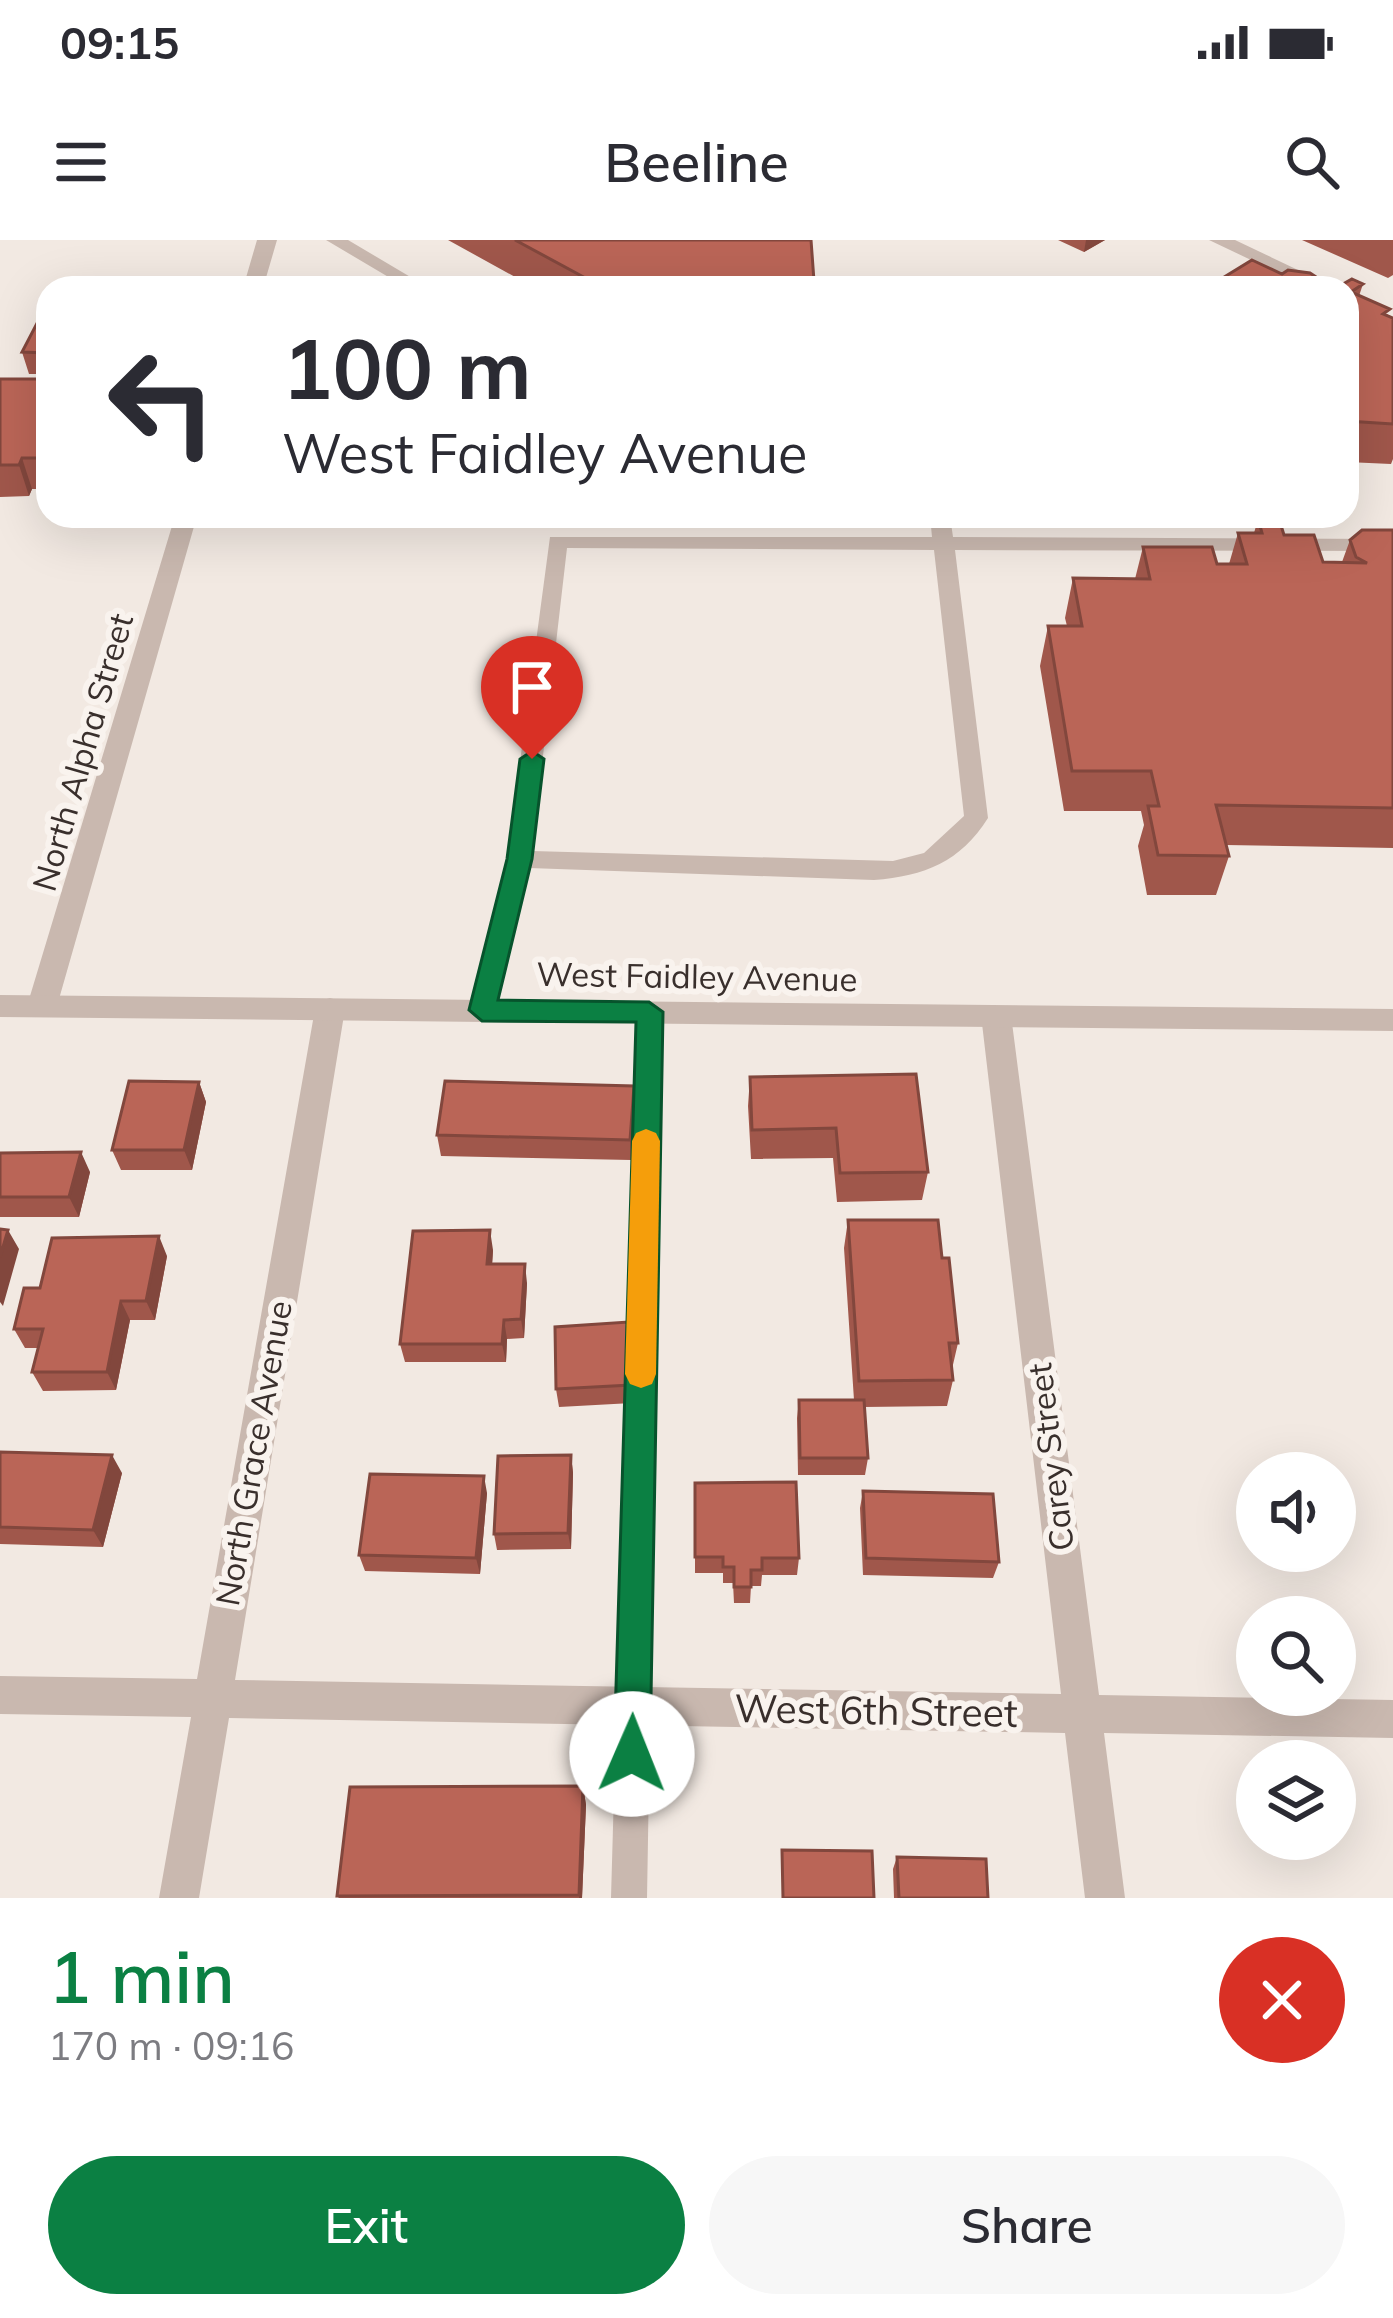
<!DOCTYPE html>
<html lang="en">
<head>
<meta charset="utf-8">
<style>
	body { margin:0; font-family:Mulish,sans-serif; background:#f7f7f7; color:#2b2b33; height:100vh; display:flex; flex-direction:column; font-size:45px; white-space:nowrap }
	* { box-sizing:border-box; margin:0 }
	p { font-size:39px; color:#7c7c81 }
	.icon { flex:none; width:66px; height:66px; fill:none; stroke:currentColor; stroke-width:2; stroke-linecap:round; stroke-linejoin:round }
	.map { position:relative; height:1658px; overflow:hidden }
	.side { display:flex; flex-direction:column; background:#fff; flex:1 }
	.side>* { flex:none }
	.banner { position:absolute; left:36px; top:36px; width:1323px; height:252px; border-radius:36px; box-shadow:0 12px 48px #0002; background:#fff; color:#2b2b33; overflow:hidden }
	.buttons { position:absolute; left:1236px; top:1212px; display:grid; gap:24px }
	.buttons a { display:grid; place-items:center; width:120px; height:120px; border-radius:50%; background:#fff; box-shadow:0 12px 48px #0002; font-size:60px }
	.pin { position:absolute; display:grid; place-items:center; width:102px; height:102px; color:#fff; margin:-123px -51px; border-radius:50% 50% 50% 0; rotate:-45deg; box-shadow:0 0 12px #0007 }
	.pin .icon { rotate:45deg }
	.me { position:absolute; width:132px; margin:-66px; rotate:1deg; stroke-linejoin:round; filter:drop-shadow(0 0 9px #0008) }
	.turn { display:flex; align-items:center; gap:42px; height:252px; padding:0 48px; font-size:54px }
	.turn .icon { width:156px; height:156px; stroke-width:2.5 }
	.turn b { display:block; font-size:84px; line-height:102px }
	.round { display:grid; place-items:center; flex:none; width:126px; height:126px; border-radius:63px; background:#f7f7f7 }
	.headline { display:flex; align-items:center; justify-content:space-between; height:204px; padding:0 48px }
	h1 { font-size:72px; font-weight:600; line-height:90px; color:#0b8043 }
	.action { display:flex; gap:24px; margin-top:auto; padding:24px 48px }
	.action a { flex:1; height:138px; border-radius:72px; background:#0b8043; color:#fff; font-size:48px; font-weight:600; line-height:138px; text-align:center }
	.action a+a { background:#f7f7f7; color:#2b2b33 }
	.status { display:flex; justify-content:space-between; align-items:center; height:84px; padding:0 60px; background:#fff; direction:ltr }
	.status svg { height:33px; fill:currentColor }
	header { display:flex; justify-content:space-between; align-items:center; height:156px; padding:0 48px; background:#fff; font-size:54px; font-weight:600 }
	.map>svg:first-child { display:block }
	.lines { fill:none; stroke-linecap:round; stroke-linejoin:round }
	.service { fill:#c9b8af; fill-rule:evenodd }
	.minor { fill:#c9b8af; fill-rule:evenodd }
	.tertiary { fill:#c9b8af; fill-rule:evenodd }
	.wall { fill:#a0574b }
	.shaded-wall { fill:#82473d }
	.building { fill:#ba6557; stroke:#82473d; stroke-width:3 }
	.route { fill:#0b8043; stroke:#07532c; stroke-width:3 }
	.slow { fill:#f59e0b }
	.labels { text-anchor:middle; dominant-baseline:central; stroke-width:12; stroke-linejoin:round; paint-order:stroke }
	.street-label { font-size:33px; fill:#392f2c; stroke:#f9f3ee }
	.near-street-label { font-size:39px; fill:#392f2c; stroke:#f9f3ee }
</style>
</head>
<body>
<div class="status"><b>09:15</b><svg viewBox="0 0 49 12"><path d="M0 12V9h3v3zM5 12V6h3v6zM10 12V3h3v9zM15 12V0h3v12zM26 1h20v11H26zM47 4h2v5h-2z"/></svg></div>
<header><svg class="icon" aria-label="menu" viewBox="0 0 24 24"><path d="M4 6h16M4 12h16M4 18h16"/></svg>Beeline<svg class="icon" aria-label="search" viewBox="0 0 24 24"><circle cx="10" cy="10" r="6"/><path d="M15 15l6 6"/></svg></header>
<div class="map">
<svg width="1393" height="1658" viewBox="0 0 1393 1658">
	<rect width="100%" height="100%" fill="#f2e9e2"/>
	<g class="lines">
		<!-- service -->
		<path class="service" d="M 326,0 L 348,0 L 429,48 L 407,48 Z
			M 930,276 L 950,276 L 953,297 L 1393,299 L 1393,311 L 955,310 L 988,578 C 960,622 925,636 874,640 L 529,628 L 495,770 L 482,780 L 473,777 L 469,770 L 507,619 L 550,297 L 932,297 ZM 567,308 L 934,310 L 964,576 L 924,613 L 893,621 L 532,611 Z
			M 649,762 L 662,772 L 647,1658 L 611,1658 L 636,772 Z"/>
		<!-- minor -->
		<path class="minor" d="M 257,0 L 277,0 L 263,48 L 243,48 Z
			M 1209,0 L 1235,0 L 1336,48 L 1310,48 Z
			M 175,276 L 197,276 L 57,766 L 52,774 L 32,774 L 27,766 Z
			M 330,758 L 340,761 L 345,769 L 235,1440 L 1061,1454 L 981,775 L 986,767 L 1006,767 L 1011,775 L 1099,1455 L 1393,1460 L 1393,1498 L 1104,1493 L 1125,1658 L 1085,1658 L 1065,1493 L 229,1478 L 199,1658 L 159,1658 L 191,1477 L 0,1474 L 0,1436 L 197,1439 L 315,769 L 320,761 Z"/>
		<!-- tertiary -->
		<path class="tertiary" d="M 0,755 L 1393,769 L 1393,791 L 0,777 Z"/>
	</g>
	<!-- wall -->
	<path class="wall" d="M 448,0 L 811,0 L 814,48 L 535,48 Z
		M 1058,0 L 1105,0 L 1084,12 Z
		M 1302,0 L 1393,0 L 1393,35 L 1388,38 Z
		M 1363,44 L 1359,56 L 1393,78 L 1393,219 L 1391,224 L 1347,222 L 1347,48 Z
		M 48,68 L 48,134 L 29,134 L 22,112 Z
		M 0,139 L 48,139 L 48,249 L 32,249 L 29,256 L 0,257 Z
		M 1258,279 L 1323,322 L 1342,322 L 1350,300 L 1393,290 L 1393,608 L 1226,605 L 1229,616 L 1216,655 L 1147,655 L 1138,606 L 1144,585 L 1141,571 L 1064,571 L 1040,426 L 1048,386 L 1067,386 L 1065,378 L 1073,338 L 1135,339 L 1143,307 L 1217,324 L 1229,324 L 1238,293 L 1254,293 Z
		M 750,837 L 928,932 L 922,960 L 837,962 L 833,918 L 751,919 L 748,866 Z
		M 199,842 L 206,862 L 192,930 L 121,930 L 112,910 Z
		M 635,866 L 631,920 L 441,916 L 437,895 Z
		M 0,913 L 90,932 L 79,977 L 0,977 Z
		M 848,980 L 942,1018 L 958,1103 L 952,1129 L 953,1140 L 947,1166 L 864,1167 L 868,1218 L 865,1235 L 798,1235 L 797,1178 L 799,1160 L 854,1160 L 844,1008 Z
		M 493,1010 L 492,1024 L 527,1043 L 524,1098 L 507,1099 L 506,1122 L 405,1122 L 400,1104 Z
		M 167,1016 L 155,1080 L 130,1080 L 116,1150 L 43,1151 L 32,1132 L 38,1108 L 25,1108 L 14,1089 L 40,1048 Z
		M 628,1082 L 632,1163 L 559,1167 L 556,1149 Z
		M 0,1212 L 122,1233 L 103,1307 L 0,1304 Z
		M 571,1215 L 573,1233 L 571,1309 L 497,1310 L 494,1294 Z
		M 695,1243 L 799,1318 L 797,1335 L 762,1335 L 761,1346 L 751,1346 L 750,1363 L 734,1363 L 733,1343 L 723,1343 L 723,1333 L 695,1333 Z
		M 863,1251 L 999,1322 L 993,1338 L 863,1335 L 860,1268 Z
		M 487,1253 L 480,1334 L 365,1331 L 359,1315 Z
		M 583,1546 L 586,1565 L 582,1658 L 339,1658 L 337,1656 Z
		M 897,1617 L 988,1658 L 894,1658 L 893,1629 Z"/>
	<!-- shaded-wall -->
	<path class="shaded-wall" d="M 1086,0 L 1105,0 L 1084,12 Z
		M 48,191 L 48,249 L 38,218 Z
		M 22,218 L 32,249 L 29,256 L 19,225 Z
		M 199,842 L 206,862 L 192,930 L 184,910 Z
		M 634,846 L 635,866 L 631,920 L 630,900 Z
		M 81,912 L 90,932 L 79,977 L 69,957 Z
		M 8,990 L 19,1009 L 3,1066 L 0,1062 L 0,1017 Z
		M 490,990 L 493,1010 L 491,1043 L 487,1024 Z
		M 159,996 L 167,1016 L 155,1080 L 146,1061 Z
		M 525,1024 L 527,1043 L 524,1098 L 521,1079 Z
		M 121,1061 L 130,1080 L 116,1150 L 107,1132 Z
		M 504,1080 L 507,1099 L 506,1122 L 502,1104 Z
		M 112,1215 L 122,1233 L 103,1307 L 93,1290 Z
		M 571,1215 L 573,1233 L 571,1309 L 568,1293 Z
		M 484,1236 L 487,1253 L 480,1334 L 476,1318 Z
		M 583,1546 L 586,1565 L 582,1658 L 579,1658 Z"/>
	<!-- building -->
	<path class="building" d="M 515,0 L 811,0 L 814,41 L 591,41 Z
		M 1252,20 L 1282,34 L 1288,30 L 1310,33 L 1328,45 L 1323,48 L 1217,48 L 1211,45 Z
		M 1352,39 L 1363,44 L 1351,52 L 1390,69 L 1383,74 L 1393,78 L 1393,184 L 1347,181 L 1347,48 L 1336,48 Z
		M 325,46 L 438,47 L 324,48 Z
		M 45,68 L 48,68 L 48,113 L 22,112 Z
		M 0,139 L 48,139 L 48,191 L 38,218 L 22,218 L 19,225 L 0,225 Z
		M 1258,279 L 1279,279 L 1284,295 L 1314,295 L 1323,322 L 1367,323 L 1356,317 L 1350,300 L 1362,290 L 1393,290 L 1393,568 L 1216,565 L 1229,616 L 1158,615 L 1148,566 L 1159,566 L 1151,531 L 1072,531 L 1048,386 L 1082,386 L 1073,338 L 1150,339 L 1143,307 L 1212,307 L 1217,324 L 1247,324 L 1238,293 L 1262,293 Z
		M 916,834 L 928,932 L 840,933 L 836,888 L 752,890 L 750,837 Z
		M 129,841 L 199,842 L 184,910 L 112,910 Z
		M 445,841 L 634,846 L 630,900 L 437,895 Z
		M 81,912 L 69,957 L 0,957 L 0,913 Z
		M 848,980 L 938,980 L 942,1018 L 949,1018 L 958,1103 L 949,1103 L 953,1140 L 859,1141 Z
		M 0,989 L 8,990 L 0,1017 Z
		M 490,990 L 487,1024 L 525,1024 L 521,1079 L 504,1080 L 502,1104 L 400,1104 L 413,991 Z
		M 159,996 L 146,1061 L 121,1061 L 107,1132 L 32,1132 L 43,1089 L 14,1089 L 24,1048 L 40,1048 L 52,998 Z
		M 628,1082 L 631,1145 L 556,1149 L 555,1087 Z
		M 799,1160 L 864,1160 L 868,1218 L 800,1218 Z
		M 0,1212 L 112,1215 L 93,1290 L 0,1287 Z
		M 571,1215 L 568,1293 L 494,1294 L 498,1216 Z
		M 370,1234 L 484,1236 L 476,1318 L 359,1315 Z
		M 796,1242 L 799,1318 L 762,1318 L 762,1330 L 751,1330 L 751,1347 L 734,1347 L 734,1327 L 723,1327 L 723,1317 L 695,1317 L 695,1243 Z
		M 863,1251 L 993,1254 L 999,1322 L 866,1318 Z
		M 583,1546 L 579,1655 L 337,1656 L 350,1547 Z
		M 782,1610 L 872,1611 L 874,1658 L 783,1658 Z
		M 897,1617 L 986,1619 L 988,1658 L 899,1658 Z"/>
	<!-- route -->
	<path class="route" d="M 532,511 L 544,519 L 532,619 L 498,760 L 649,762 L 663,772 L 650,1514 L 645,1527 L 632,1532 L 620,1527 L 614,1514 L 636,782 L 482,781 L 469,770 L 507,619 L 520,519 Z"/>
	<!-- slow -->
	<path class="slow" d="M 646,889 L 656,893 L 660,901 L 656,1134 L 652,1144 L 641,1148 L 630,1144 L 625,1134 L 632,901 L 636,893 Z"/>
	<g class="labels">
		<!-- street labels -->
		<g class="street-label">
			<text transform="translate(82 512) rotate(-74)">North Alpha Street</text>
			<text transform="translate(697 736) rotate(1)">West Faidley Avenue</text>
			<text transform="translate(253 1213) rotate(-80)">North Grace Avenue</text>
			<text transform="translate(1050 1217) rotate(-97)">Carey Street</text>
		</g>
		<!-- near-street labels -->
		<g class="near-street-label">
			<text transform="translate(876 1470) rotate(1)">West 6th Street</text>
		</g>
	</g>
</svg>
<div class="buttons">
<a><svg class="icon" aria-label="sound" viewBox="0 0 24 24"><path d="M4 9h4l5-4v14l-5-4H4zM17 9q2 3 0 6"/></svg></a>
<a><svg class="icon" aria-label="search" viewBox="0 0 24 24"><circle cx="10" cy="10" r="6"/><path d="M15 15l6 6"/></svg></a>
<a><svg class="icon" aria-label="layers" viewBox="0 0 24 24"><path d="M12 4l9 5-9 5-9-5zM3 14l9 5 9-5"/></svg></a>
</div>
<div class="pin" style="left:532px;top:519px;background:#d93025"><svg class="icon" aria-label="arrive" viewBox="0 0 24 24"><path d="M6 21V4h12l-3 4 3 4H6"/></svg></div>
<svg class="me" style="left:632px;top:1514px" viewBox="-20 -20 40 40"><circle r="19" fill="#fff"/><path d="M0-13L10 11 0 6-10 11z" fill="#0b8043"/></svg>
<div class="banner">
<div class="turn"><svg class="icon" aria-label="left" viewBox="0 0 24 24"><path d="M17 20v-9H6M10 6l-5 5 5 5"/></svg><div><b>100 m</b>West Faidley Avenue</div></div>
</div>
</div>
<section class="side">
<div class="headline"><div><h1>1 min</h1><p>170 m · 09:16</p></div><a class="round" style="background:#d93025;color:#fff"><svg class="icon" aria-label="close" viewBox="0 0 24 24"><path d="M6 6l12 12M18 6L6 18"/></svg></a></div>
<div class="action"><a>Exit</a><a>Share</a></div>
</section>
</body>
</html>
